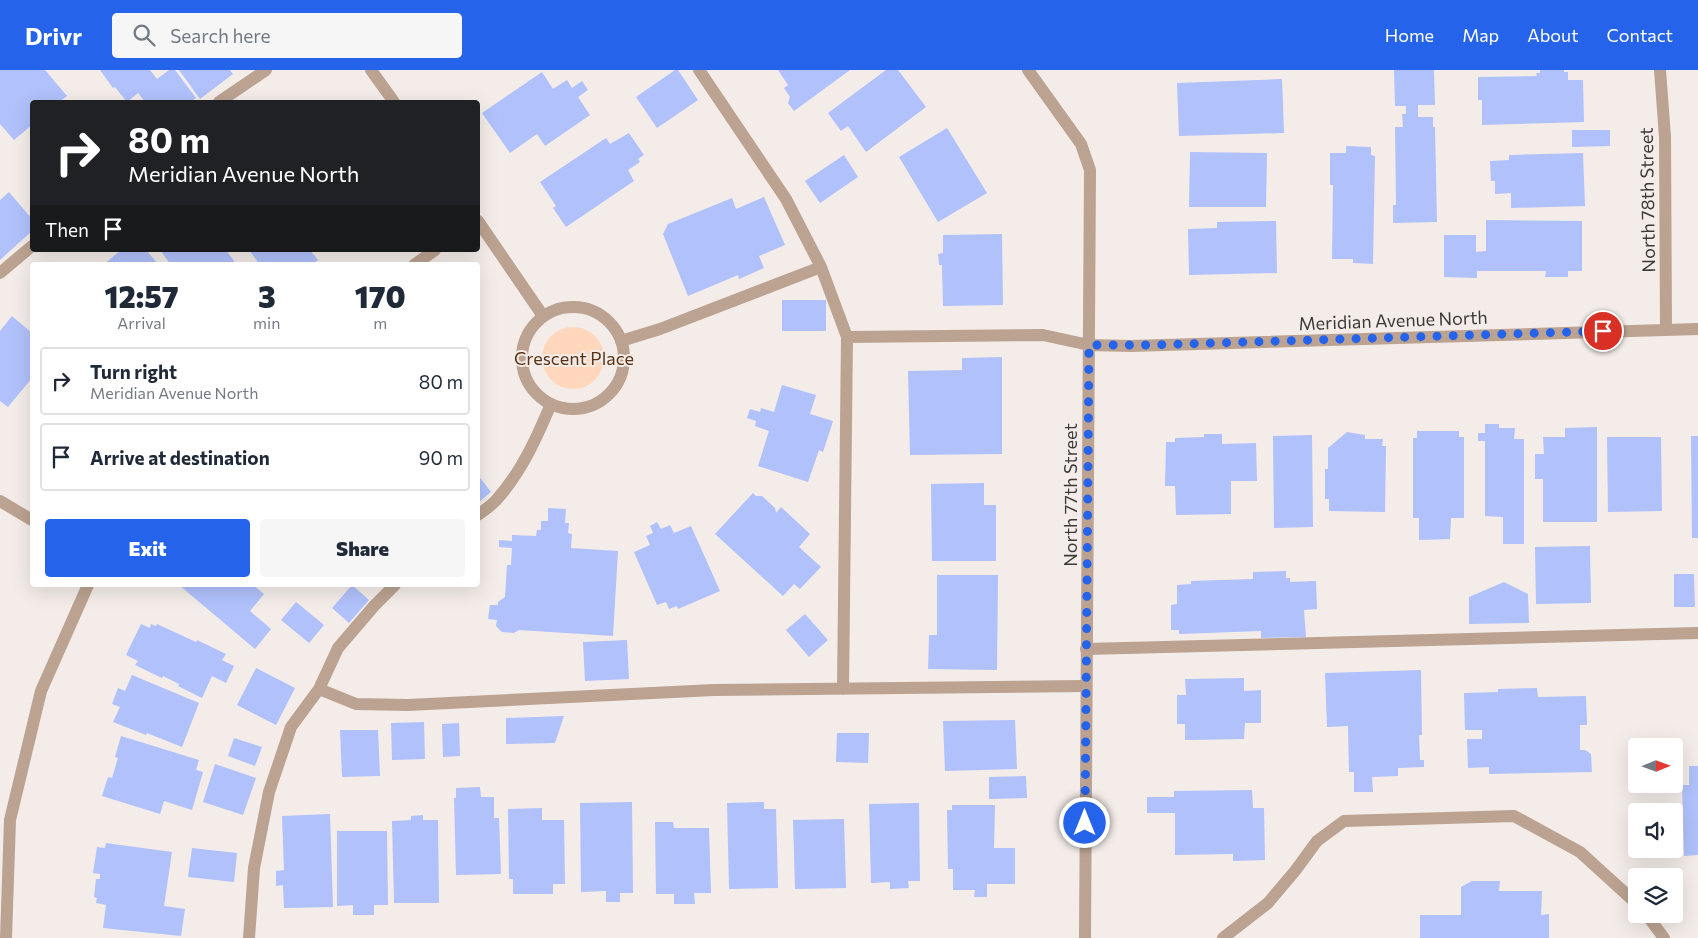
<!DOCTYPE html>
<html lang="en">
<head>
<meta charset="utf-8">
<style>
	body { margin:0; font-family:Commissioner,sans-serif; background:#f6f6f7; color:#1f2937; height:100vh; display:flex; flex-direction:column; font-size:19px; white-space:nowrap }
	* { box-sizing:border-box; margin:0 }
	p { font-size:16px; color:#747a83 }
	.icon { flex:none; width:28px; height:28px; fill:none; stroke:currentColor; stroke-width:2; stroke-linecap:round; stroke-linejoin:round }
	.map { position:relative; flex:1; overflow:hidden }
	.panel { position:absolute; left:30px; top:192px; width:450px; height:325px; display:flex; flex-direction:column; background:#fff; border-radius:5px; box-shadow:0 5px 20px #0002 }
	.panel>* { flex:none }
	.guide { position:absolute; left:30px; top:30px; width:450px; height:152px; border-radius:5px; box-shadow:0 5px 20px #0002; background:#202124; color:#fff; overflow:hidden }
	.needle { width:32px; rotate:89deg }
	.buttons { position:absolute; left:1628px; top:668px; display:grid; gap:10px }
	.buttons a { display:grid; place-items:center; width:55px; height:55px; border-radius:5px; background:#fff; box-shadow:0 5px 20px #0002; font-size:25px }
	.pin { position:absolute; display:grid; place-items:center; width:42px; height:42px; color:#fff; margin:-21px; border:2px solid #fff; border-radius:50%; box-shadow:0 1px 5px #0007 }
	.me { position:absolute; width:55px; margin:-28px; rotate:0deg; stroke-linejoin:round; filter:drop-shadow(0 0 4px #0008) }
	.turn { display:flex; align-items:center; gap:18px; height:105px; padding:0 15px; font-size:22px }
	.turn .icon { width:65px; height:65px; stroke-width:2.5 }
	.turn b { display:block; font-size:35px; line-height:42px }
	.then { display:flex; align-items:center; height:48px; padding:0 15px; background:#0003; gap:10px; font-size:19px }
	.eta { display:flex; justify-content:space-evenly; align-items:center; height:85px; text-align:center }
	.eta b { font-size:30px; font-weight:800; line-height:35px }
	.cta { display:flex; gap:10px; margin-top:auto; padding:10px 15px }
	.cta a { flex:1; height:58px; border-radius:5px; background:#2563eb; color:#fff; font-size:20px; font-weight:800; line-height:58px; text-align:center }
	.cta a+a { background:#f6f6f7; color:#1f2937 }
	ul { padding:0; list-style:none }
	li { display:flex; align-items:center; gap:15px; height:68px; margin:0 10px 8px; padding:0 5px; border:2px solid #e0e1e3; border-radius:5px }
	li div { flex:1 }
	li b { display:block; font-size:19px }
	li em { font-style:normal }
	header { display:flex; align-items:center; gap:30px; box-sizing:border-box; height:70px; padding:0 25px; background:#2563eb; color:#fff }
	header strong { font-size:24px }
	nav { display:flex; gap:28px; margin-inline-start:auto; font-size:18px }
	.search { width:350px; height:45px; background:#f6f6f7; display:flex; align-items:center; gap:12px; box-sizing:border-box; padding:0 18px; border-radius:5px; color:#747a83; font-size:19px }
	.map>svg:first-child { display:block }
	.green { fill:#fed7bd }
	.building { fill:#b0c1fb }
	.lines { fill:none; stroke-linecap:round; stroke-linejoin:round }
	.lane { stroke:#bba291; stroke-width:12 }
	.street { stroke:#bba291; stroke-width:12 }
	.route { stroke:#2563eb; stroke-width:9; stroke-dasharray:0 16.2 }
	.labels { text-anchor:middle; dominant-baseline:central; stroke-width:4; stroke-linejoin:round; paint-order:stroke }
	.street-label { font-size:18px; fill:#3c3a38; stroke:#f3ece8 }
	.park-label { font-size:18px; fill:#5a3416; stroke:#f3ece8 }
</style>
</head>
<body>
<header>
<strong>Drivr</strong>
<div class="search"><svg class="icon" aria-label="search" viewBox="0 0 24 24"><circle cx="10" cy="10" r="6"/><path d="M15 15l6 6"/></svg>Search here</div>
<nav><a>Home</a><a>Map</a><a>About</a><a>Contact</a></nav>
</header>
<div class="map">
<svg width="1698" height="868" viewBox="0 0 1698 868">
	<rect width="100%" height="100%" fill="#f3ece8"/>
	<!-- green -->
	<path class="green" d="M542 288a31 31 0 1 1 62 0a31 31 0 1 1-62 0Z"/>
	<!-- building -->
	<path class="building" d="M 0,0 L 45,0 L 67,26 L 59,32 L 32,32 L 32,55 L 14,70 L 0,54 Z
		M 100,0 L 150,0 L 157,9 L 169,0 L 175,0 L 196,28 L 191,32 L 145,32 L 138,23 L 127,32 L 115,17 L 113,18 Z
		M 179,0 L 230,0 L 233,4 L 200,29 Z
		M 675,0 L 678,0 L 698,30 L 657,58 L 636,27 Z
		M 778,0 L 850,0 L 794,41 L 788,33 L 790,27 L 784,18 L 788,15 Z
		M 886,0 L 898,0 L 926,37 L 866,82 L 848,56 L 841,61 L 828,43 Z
		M 1394,0 L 1434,0 L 1435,35 L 1418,35 L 1418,47 L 1433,47 L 1433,57 L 1435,57 L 1437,152 L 1393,153 L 1393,135 L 1396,135 L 1395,57 L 1403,57 L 1402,44 L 1406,44 L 1406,36 L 1395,36 Z
		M 1540,0 L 1564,0 L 1564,2 L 1568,2 L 1568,10 L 1583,10 L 1584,52 L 1482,55 L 1482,30 L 1478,30 L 1478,7 L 1537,6 L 1536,3 L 1540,3 Z
		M 542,2 L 553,19 L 567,10 L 572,18 L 582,11 L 588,20 L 578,27 L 590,45 L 545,76 L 537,64 L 510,83 L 482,43 Z
		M 1282,9 L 1284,63 L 1179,66 L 1177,13 Z
		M 947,58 L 987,123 L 938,152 L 899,87 Z
		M 1572,60 L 1610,60 L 1610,76 L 1572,77 Z
		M 629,63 L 644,85 L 638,89 L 640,92 L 628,100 L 634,111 L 566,157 L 553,138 L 556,136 L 540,112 L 606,68 L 610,74 Z
		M 1346,76 L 1371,77 L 1371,85 L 1375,86 L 1373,194 L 1353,193 L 1353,189 L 1332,189 L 1333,115 L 1330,115 L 1330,83 L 1346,83 Z
		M 1190,82 L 1267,83 L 1266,137 L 1189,137 Z
		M 1583,83 L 1585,136 L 1511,138 L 1511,123 L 1495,124 L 1495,111 L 1491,111 L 1490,91 L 1509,90 L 1509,85 Z
		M 844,85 L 858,107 L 820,133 L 805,111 Z
		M 9,122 L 32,149 L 32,161 L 0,190 L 0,130 Z
		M 764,127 L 785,175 L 759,186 L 764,198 L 739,209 L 738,205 L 688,226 L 663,164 L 668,154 L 732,128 L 736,139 Z
		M 1486,150 L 1582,151 L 1582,201 L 1568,201 L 1568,207 L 1545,207 L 1546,201 L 1477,201 L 1477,208 L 1444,207 L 1444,165 L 1476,165 L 1476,182 L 1486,181 Z
		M 1276,151 L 1277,203 L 1189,205 L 1188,159 L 1217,158 L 1217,152 Z
		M 1002,164 L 1003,235 L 943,236 L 942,195 L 939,195 L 938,184 L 943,183 L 943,165 Z
		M 121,180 L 146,180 L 159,195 L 103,195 Z
		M 160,180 L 226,180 L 237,195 L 171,195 Z
		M 249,180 L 310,180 L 318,190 L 311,195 L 260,195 Z
		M 782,230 L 826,230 L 826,261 L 782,261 Z
		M 12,246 L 32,263 L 32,308 L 8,337 L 0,331 L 0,261 Z
		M 1002,287 L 1002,384 L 910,385 L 908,301 L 962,300 L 962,288 Z
		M 782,315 L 816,325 L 810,344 L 833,351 L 823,382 L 819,380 L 808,412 L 758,396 L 769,361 L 755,356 L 756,351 L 747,348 L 750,339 L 760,342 L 761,338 L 774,342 Z
		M 1485,354 L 1499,354 L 1499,358 L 1515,358 L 1514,369 L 1524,369 L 1524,474 L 1503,474 L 1503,447 L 1485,446 L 1485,371 L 1478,371 L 1478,363 L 1485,363 Z
		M 1597,357 L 1597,452 L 1543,452 L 1543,409 L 1535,409 L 1535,384 L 1544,384 L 1543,367 L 1565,367 L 1565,358 Z
		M 1417,361 L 1459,361 L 1459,367 L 1464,367 L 1464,448 L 1451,448 L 1450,469 L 1419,470 L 1419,448 L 1413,448 L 1413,368 L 1417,368 Z
		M 1347,362 L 1365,365 L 1365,369 L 1383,369 L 1382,376 L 1386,376 L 1385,442 L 1329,441 L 1329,429 L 1325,429 L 1325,399 L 1328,399 L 1328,378 Z
		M 1204,364 L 1222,364 L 1222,374 L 1256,373 L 1257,411 L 1231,411 L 1231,444 L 1176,445 L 1175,416 L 1165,416 L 1166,372 L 1175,372 L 1175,368 L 1204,367 Z
		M 1312,365 L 1313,457 L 1274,458 L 1273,366 Z
		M 1691,366 L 1698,366 L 1698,468 L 1692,468 Z
		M 1607,367 L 1661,367 L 1662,441 L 1608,442 Z
		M 478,405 L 491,422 L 478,433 Z
		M 984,413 L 984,435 L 996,435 L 996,491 L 932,491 L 931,414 Z
		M 753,423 L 756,426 L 762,426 L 775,438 L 776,443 L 781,437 L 810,464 L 799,477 L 821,497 L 800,519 L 794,514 L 783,526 L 715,464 Z
		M 548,438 L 566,439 L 565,453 L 569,453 L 568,463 L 572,464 L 571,478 L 618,481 L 613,566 L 519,560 L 514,563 L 502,562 L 496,556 L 497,550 L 488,549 L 490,535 L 498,535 L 498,532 L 505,527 L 507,495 L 511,495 L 512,478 L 499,477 L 499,470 L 512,471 L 512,465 L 536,466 L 537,460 L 541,460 L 541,451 L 548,451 Z
		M 657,452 L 661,459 L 670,455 L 674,463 L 691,456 L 720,521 L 678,539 L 677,536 L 669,539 L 666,532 L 657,535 L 634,482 L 650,475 L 646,466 L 653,463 L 650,456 Z
		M 1590,476 L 1591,533 L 1536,534 L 1535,477 Z
		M 1286,501 L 1286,508 L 1290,508 L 1290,512 L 1316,511 L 1317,539 L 1304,540 L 1306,567 L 1261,568 L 1261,561 L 1179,564 L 1179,560 L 1171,560 L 1171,535 L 1177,534 L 1177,515 L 1191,514 L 1191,511 L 1253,509 L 1253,502 Z
		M 1674,504 L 1694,504 L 1695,537 L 1674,537 Z
		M 937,505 L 998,505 L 997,600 L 928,599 L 929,565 L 937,565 Z
		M 1504,512 L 1528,524 L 1529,553 L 1469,554 L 1469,527 Z
		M 179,515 L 253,515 L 264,524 L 250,541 L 271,559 L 255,579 Z
		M 352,515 L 369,530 L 349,553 L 332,538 Z
		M 296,532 L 324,555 L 309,573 L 281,550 Z
		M 805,544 L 828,570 L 809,587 L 786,560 Z
		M 141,554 L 150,558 L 151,554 L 156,556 L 157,554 L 196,572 L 197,570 L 226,584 L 222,590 L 234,596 L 226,613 L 212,606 L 202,628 L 178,616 L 179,614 L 163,606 L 162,608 L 135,595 L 138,591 L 126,585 Z
		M 627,570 L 629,609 L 585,611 L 583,572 Z
		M 256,598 L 295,618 L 276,655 L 237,635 Z
		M 1421,600 L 1422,665 L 1419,665 L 1420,690 L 1424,690 L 1424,697 L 1398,698 L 1398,706 L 1372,707 L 1373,722 L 1354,722 L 1354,702 L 1349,702 L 1348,656 L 1327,657 L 1325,603 Z
		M 132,605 L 199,633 L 182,677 L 147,663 L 146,665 L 113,652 L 120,637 L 112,634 L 118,618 L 125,621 Z
		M 1244,608 L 1244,621 L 1261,620 L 1261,653 L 1245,653 L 1244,669 L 1185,670 L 1185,654 L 1177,654 L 1177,625 L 1186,625 L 1185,609 Z
		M 1537,618 L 1538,627 L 1586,626 L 1587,655 L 1580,655 L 1580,680 L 1585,680 L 1591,684 L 1592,702 L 1489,704 L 1489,697 L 1468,698 L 1467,669 L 1482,669 L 1482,660 L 1465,660 L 1464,623 L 1498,622 L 1498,619 Z
		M 564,646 L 555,673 L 506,674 L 506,648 Z
		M 1015,650 L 1017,699 L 945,701 L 943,651 Z
		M 424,652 L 425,689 L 392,690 L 391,653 Z
		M 459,653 L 460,686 L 443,687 L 442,654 Z
		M 340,660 L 378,660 L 380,706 L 342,707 Z
		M 837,663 L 869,663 L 868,693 L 836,692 Z
		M 121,666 L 199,690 L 196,700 L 203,702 L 192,740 L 164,731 L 160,744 L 102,726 L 108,707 L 112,708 L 118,688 L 115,687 Z
		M 234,668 L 262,677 L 255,696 L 228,686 Z
		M 215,694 L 256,708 L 243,745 L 203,732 Z
		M 1689,696 L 1698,696 L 1698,785 L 1684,786 L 1682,715 L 1689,715 Z
		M 1026,706 L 1027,728 L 989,729 L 989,707 Z
		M 480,717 L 481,727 L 494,727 L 494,748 L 499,748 L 501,804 L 456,805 L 454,728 L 456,728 L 456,718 Z
		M 1252,720 L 1253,738 L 1264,738 L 1265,790 L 1233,791 L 1233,784 L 1175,785 L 1175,743 L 1147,743 L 1147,727 L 1174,727 L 1174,721 Z
		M 632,732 L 633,823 L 620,823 L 620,832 L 606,832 L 606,821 L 581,822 L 580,733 Z
		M 764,732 L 764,739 L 776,739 L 778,818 L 729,819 L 727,733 Z
		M 919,733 L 920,811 L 908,811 L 909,818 L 890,819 L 890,812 L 871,813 L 869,734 Z
		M 952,735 L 995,735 L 994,778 L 1015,778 L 1015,814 L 987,814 L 987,827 L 974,827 L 975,820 L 953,820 L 953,799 L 948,799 L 947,740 L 952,740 Z
		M 542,738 L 542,750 L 564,750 L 565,814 L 553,814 L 553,824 L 513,824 L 513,809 L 509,809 L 508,739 Z
		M 330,744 L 333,837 L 284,838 L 283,815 L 276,816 L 276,801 L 284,800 L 282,746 Z
		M 423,745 L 423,750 L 438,750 L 439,833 L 394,833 L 392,751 L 411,750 L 411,746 Z
		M 844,749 L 846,818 L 795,819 L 793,750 Z
		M 655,752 L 673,752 L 674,758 L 709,758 L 711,823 L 694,823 L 695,834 L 674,834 L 674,824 L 656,824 Z
		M 337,761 L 387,761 L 388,835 L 374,835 L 374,845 L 353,845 L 353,835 L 337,836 Z
		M 106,773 L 172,782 L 164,836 L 185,839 L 181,866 L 103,858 L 106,835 L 96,833 L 97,828 L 94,827 L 96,809 L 100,809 L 100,804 L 93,803 L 97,777 L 105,778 Z
		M 192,778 L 237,783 L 234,812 L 188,807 Z
		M 1472,811 L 1500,811 L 1499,821 L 1542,821 L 1541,845 L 1549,844 L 1549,868 L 1420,868 L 1420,845 L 1461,845 L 1461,817 Z"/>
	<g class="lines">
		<!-- lane -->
		<path class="lane" d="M 699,0 L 786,129 L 821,197 L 847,267 L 843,619
			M 219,32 L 266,0
			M 0,203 L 32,176
			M 847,267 L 1043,265 L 1089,275
			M 621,271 L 660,259 L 821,197
			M 478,445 C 484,440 493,435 498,428 C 522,401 537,367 551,334
			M 1086,579 L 1698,563
			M 319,619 L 356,634 L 408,635 L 714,620 L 1086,616
			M 1646,844 L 1664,868
			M 249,868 L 254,798 L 269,722 L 291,657 L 319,619 L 338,578 L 374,536 L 395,515
			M 1223,868 L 1268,833 L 1295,801 L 1317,771 L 1344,751 L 1514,746 L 1580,782 L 1636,833"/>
		<!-- street -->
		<path class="street" d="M 371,0 L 394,32
			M 1028,0 L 1081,74 L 1090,100 L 1085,868
			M 1660,0 L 1665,67 L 1666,259
			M 478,151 L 543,246
			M 414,195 L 435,180
			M522 288a51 51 0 1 1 102 0a51 51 0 1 1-102 0Z
			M 1089,275 L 1131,276 L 1698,259
			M 0,431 L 32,450
			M 6,868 L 10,750 L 41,621 L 88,515"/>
	</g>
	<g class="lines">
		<!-- route -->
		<path class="route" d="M 1085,753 L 1089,275 L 1151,275 L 1603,261"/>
	</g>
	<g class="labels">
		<!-- street labels -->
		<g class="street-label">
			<text transform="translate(1647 130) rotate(-91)">North 78th Street</text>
			<text transform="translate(1393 250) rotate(-2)">Meridian Avenue North</text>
			<text transform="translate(1070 425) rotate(-90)">North 77th Street</text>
		</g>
		<!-- park labels -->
		<g class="park-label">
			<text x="574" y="288">Crescent Place</text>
		</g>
	</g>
</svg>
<div class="buttons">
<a><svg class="needle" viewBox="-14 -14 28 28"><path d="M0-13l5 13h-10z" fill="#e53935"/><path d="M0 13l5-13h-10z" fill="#747a83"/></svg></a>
<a><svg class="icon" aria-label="sound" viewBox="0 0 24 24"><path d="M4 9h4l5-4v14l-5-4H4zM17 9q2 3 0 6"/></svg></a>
<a><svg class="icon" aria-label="layers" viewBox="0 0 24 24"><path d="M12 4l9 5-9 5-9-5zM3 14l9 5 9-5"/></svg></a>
</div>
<div class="pin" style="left:1603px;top:261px;background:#d93025"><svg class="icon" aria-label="arrive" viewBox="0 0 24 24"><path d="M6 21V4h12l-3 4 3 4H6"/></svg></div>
<svg class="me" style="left:1085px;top:753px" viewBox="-20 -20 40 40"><circle r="17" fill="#2563eb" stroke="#fff" stroke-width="3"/><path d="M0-11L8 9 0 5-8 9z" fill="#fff"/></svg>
<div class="guide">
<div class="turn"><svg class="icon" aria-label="right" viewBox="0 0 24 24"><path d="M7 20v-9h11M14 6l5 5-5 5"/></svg><div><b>80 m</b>Meridian Avenue North</div></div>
<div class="then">Then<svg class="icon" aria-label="arrive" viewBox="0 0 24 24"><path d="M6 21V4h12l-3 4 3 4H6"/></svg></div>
</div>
<section class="panel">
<div class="eta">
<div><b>12:57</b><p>Arrival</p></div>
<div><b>3</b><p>min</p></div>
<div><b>170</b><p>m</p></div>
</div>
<ul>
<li><svg class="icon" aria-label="right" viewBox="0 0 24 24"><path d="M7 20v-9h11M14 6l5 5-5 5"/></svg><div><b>Turn right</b><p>Meridian Avenue North</p></div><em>80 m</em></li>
<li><svg class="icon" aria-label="arrive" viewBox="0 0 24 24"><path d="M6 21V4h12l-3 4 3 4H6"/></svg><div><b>Arrive at destination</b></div><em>90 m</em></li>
</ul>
<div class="cta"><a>Exit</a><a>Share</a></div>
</section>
</div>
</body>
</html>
